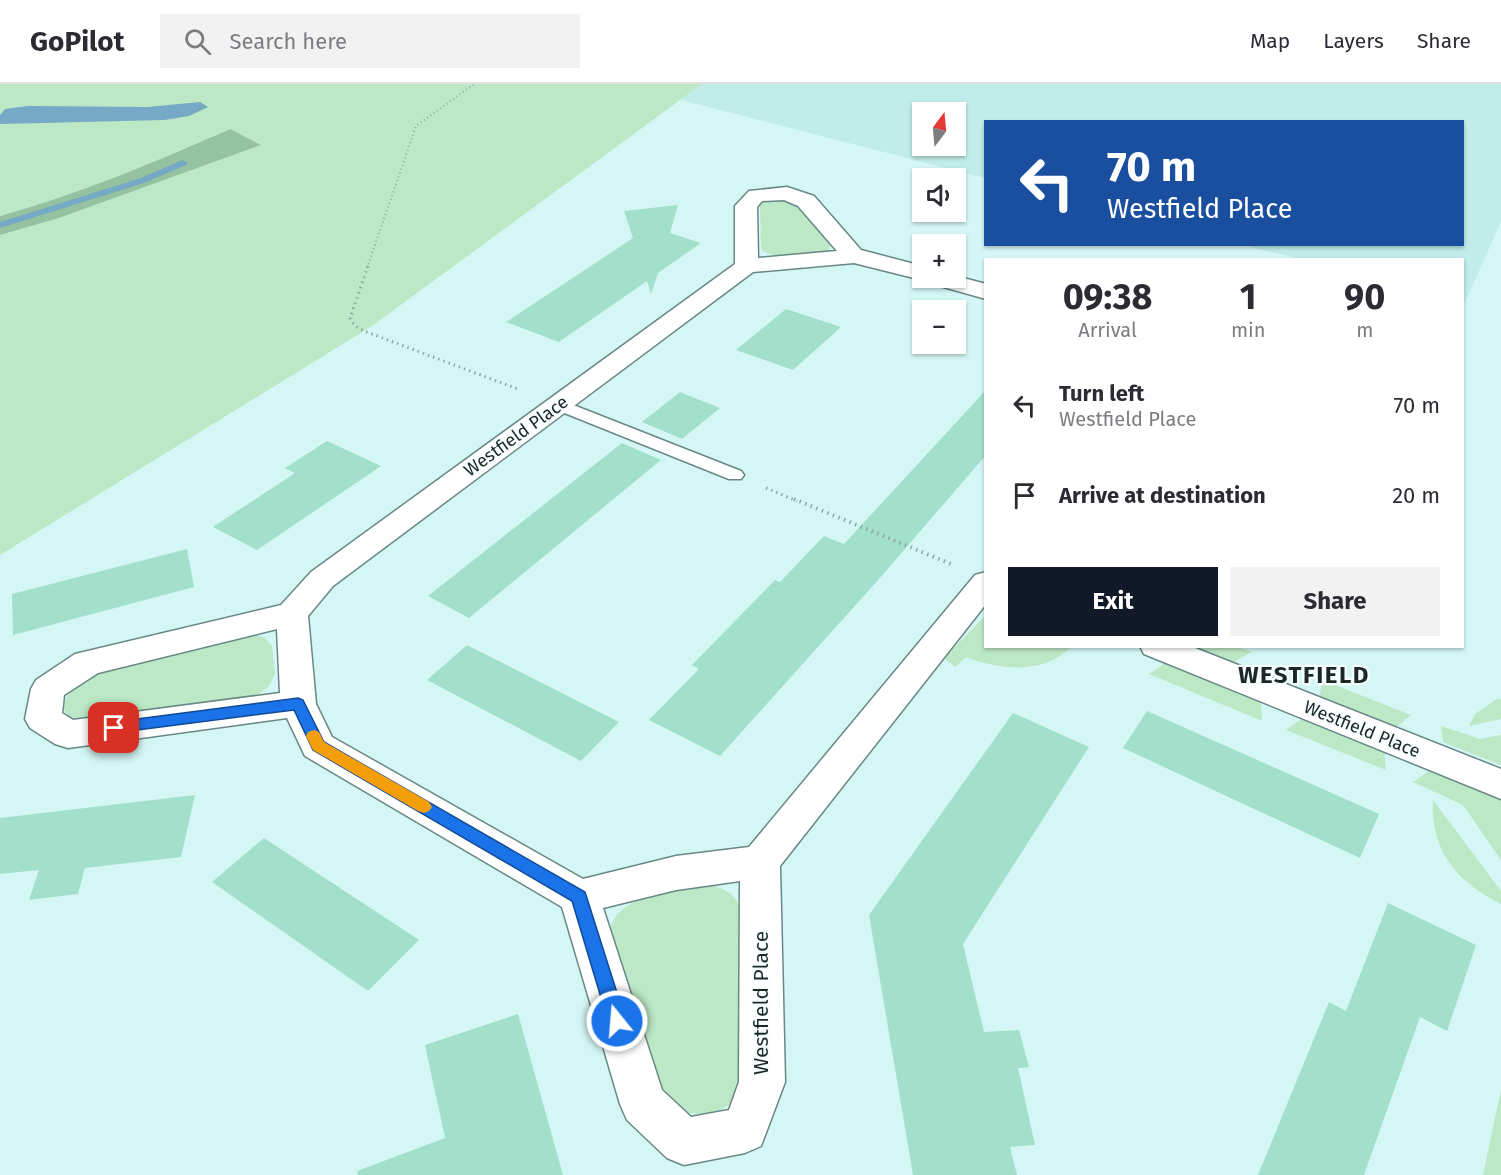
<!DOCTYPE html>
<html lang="en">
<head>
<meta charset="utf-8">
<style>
	body { margin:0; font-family:"Fira Sans",sans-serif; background:#f2f2f3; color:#2b2b33; height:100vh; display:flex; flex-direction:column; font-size:22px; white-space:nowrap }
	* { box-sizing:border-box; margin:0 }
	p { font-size:20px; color:#7c7c81 }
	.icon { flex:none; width:33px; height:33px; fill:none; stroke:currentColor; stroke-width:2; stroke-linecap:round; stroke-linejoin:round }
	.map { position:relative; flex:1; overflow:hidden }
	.drawer { position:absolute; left:984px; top:174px; width:480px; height:390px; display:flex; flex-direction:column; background:#fff; border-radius:0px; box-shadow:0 2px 4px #0004 }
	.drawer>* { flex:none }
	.hud { position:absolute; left:984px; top:36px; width:480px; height:126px; border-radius:0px; box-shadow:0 2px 4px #0004; background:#1a4fa0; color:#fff; overflow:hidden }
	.needle { width:39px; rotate:16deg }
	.controls { position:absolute; left:912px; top:18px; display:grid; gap:12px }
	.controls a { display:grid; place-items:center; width:54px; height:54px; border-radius:0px; background:#fff; box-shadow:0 2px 4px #0004; font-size:30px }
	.pin { position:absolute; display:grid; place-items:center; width:51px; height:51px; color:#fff; margin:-26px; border-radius:12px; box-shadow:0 3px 9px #0006 }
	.me { position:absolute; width:66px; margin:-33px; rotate:343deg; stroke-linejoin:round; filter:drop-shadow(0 0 4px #0008) }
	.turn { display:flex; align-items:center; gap:21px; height:126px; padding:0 24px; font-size:27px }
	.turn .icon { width:78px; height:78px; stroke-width:2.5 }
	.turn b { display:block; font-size:42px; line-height:51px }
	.eta { display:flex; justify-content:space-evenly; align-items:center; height:102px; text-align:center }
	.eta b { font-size:36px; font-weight:700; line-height:42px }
	.button { display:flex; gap:12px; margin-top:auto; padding:12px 24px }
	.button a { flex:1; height:69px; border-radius:0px; background:#111827; color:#fff; font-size:24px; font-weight:700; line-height:69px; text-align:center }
	.button a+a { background:#f2f2f3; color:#2b2b33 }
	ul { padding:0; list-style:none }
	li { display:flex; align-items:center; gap:18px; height:90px; padding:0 24px }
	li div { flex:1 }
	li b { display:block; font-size:22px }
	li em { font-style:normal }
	header { display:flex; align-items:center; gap:36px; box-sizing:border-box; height:84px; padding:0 30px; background:#fff; border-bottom:2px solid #e1e1e2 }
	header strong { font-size:28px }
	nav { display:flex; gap:33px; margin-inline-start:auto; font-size:21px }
	.search { width:420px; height:54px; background:#f2f2f3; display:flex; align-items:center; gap:15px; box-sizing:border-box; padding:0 21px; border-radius:0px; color:#7c7c81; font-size:22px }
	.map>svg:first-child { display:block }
	.built { fill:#c0ece9; fill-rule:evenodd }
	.green { fill:#bce8c5 }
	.forest { fill:#95c29f }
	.water { fill:#76a9c6 }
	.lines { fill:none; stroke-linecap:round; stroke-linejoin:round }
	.stream { fill:#76a9c6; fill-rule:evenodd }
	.building { fill:#a3e0cb }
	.lane-casing { stroke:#688887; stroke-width:3 }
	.street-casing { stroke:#688887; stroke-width:3 }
	.path-far2 { stroke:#8ea9a7; stroke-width:2; stroke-dasharray:1 3; stroke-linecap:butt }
	.path-far1 { stroke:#8ea9a7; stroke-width:3; stroke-dasharray:1.5 4; stroke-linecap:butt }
	.path { stroke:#8ea9a7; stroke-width:4; stroke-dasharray:1.5 4.5; stroke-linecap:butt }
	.lane { fill:#fff; fill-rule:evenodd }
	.street { fill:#fff; fill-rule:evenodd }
	.route { fill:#1a73e8; stroke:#114b97; stroke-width:1.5 }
	.slow { fill:#f59e0b }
	.labels { text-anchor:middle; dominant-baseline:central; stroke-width:4.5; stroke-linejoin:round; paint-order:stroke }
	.street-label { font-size:18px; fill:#1a2827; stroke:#f7fefd }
	.near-street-label { font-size:21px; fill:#1a2827; stroke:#f7fefd }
	.district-label { font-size:24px; font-weight:bold; letter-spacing:1.5px; fill:#1a2827; stroke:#f7fefd }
</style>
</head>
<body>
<header>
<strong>GoPilot</strong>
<div class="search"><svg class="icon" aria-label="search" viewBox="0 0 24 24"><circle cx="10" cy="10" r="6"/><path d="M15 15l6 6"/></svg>Search here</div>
<nav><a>Map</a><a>Layers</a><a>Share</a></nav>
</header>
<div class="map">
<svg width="1501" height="1091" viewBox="0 0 1501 1091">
	<rect width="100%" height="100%" fill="#d4f7f5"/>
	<!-- built -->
	<path class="built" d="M 702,0 L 1501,0 L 1501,138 L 1465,218 L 1463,217 L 1462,176 L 1300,175 L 1242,161 L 1462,160 L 1462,38 L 986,38 L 985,94 L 681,16 ZM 922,28 L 956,28 L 956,62 L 922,62 Z"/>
	<!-- green -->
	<path class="green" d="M 0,0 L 702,0 L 372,242 L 0,471 L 0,151 L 59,134 L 260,61 L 229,45 C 155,78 79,110 0,132 Z
		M 783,114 L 797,118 L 832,157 L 828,167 C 814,176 774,177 761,165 L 760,121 L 763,117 Z
		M 985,532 L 986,562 L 1071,563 C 1044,591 1000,586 966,573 L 955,583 L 944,574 Z
		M 252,550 L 265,554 L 272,562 L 275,590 L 269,602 L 255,614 L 85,640 L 69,634 L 63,624 L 69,607 L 94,591 L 241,551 Z
		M 1193,563 L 1237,563 L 1252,568 L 1234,578 Z
		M 1165,579 L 1261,617 L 1262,637 L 1149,590 Z
		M 1322,596 L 1411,631 L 1397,643 L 1320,612 Z
		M 1497,615 L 1501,615 L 1501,635 L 1469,642 L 1475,630 Z
		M 1303,634 L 1384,666 L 1386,686 L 1286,646 Z
		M 1441,642 L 1480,655 L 1501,651 L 1501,681 L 1443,658 Z
		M 1429,687 L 1501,715 L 1501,776 L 1463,721 L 1413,698 Z
		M 1433,716 L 1501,807 L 1501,820 C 1457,798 1430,766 1433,716 Z
		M 709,800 C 729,807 737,810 742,832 L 746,999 L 735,1017 L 722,1025 L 705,1030 L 685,1029 L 662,1013 L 610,863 C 610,857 610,850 611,844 C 618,810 681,805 709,800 Z
		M 1501,1006 L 1501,1091 L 1483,1091 Z"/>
	<!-- forest -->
	<path class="forest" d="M 230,45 L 261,61 L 59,134 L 0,151 L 0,132 C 79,110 155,78 230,45 Z"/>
	<!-- water -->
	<path class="water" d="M 200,18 L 208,23 L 189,32 L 165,36 L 0,40 L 0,31 L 5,25 L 28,22 L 148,23 Z"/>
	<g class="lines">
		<!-- stream -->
		<path class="stream" d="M 183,76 L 188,79 L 186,81 L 144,99 L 0,144 L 0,138 L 138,95 Z"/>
	</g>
	<!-- building -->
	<path class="building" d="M 678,121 L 670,149 L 701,159 L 658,189 L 651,210 L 647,197 L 559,258 L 506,238 L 633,154 L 624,127 Z
		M 786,225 L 841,243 L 793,286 L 736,266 Z
		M 986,306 L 986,371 L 879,495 L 720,672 L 649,636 L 699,585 L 692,581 L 775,496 L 780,498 L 824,452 L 844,460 Z
		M 680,308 L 720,324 L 682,355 L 642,338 Z
		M 327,357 L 381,382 L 257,466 L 213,443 L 295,389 L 285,384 Z
		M 622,359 L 661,376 L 469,534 L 428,512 Z
		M 187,465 L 194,503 L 13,551 L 12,510 Z
		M 467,561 L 619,638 L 581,677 L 427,596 Z
		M 1147,627 L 1379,730 L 1360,774 L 1123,664 Z
		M 1013,629 L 1089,663 L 963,860 L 984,948 L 1019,946 L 1029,983 L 1018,984 L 1035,1061 L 1010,1063 L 1017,1091 L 913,1091 L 869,831 Z
		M 195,711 L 181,773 L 85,784 L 78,810 L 29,816 L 39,786 L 0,790 L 0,734 Z
		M 264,754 L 419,856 L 368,907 L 212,798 Z
		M 1388,819 L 1476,861 L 1447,947 L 1420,933 L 1364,1091 L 1258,1091 L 1329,918 L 1346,927 Z
		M 518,930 L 563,1091 L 358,1091 L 357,1087 L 445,1054 L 425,961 Z"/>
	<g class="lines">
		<!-- lane casing -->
		<g class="lane-casing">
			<path id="lane" d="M 558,315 L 741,387 L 744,391 L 741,395 L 729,395 L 552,324 L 549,320 L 552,316 Z"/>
		</g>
		<!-- street casing -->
		<g class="street-casing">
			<path id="street" d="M 787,103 L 814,112 L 861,166 L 922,182 L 922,194 L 956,192 L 986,200 L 986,215 L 929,199 L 926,195 L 922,196 L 854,179 L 753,188 L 333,502 L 308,532 L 316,620 L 332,653 L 583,795 L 676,772 L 749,763 L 975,491 L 986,488 L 986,520 L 780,782 L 785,998 L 761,1062 L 745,1069 L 684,1081 L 667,1074 L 627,1036 L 620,1020 L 562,823 L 305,672 L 287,634 L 68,664 L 55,660 L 30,644 L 25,635 L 31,605 L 36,596 L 75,570 L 281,521 L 311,488 L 735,180 L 735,122 L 749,107 ZM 784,116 L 798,122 L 837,167 L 758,174 L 757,123 L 762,117 ZM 277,545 L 280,609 L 73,636 L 62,629 L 64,611 L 98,589 ZM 740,797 L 739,998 L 729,1026 L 691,1033 L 662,1006 L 603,824 L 676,806 Z
				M 1140,562 L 1190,562 L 1501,685 L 1501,715 L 1144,570 Z"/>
		</g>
		<!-- path-far2 -->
		<path class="path-far2" d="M 367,184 L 416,42 L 474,0"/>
		<!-- path-far1 -->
		<path class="path-far1" d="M 368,182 L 350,234 L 354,241 L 364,247 L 518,305
			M 766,404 L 797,417"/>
		<!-- path -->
		<path class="path" d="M 794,415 L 951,480"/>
		<!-- lane -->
		<use href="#lane" class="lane"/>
		<!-- street -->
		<use href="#street" class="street"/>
	</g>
	<!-- route -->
	<path class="route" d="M 298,614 L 303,616 L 324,658 L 585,808 L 626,937 L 623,943 L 617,945 L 611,943 L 608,937 L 572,817 L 313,666 L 294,626 L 114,649 L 109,648 L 107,644 L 109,640 L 114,638 Z"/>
	<!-- slow -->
	<path class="slow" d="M 314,646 L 319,648 L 324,658 L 429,718 L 432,723 L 429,727 L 424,729 L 418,727 L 313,666 L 306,652 L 308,648 Z"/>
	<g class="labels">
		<!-- street labels -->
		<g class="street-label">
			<text transform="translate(516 352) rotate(-36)">Westfield Place</text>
			<text transform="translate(1362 645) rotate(22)">Westfield Place</text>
		</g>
		<!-- near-street labels -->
		<g class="near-street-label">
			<text transform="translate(761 919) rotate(-90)">Westfield Place</text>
		</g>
		<!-- district labels -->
		<g class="district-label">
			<text x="1304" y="591">WESTFIELD</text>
		</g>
	</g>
</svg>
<div class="controls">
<a><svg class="needle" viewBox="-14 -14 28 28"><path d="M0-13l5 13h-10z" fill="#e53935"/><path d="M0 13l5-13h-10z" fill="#7c7c81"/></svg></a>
<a><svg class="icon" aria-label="sound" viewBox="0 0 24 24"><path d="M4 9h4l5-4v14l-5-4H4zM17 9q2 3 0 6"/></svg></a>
<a>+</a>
<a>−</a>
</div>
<div class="pin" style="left:114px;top:644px;background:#d93025"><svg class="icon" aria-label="arrive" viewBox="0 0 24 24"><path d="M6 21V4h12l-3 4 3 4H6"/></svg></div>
<svg class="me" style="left:617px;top:937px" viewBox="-20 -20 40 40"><circle r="17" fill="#1a73e8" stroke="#fff" stroke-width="3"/><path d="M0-11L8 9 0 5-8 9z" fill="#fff"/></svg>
<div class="hud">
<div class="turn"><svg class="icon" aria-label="left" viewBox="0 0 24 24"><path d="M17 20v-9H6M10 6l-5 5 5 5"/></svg><div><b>70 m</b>Westfield Place</div></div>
</div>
<section class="drawer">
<div class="eta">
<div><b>09:38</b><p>Arrival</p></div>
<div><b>1</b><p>min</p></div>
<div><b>90</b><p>m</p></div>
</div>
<ul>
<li><svg class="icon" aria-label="left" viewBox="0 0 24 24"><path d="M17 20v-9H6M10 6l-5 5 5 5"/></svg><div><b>Turn left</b><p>Westfield Place</p></div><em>70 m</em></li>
<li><svg class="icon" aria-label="arrive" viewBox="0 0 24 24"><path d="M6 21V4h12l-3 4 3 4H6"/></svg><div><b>Arrive at destination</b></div><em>20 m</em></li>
</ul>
<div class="button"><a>Exit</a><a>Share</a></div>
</section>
</div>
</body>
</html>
